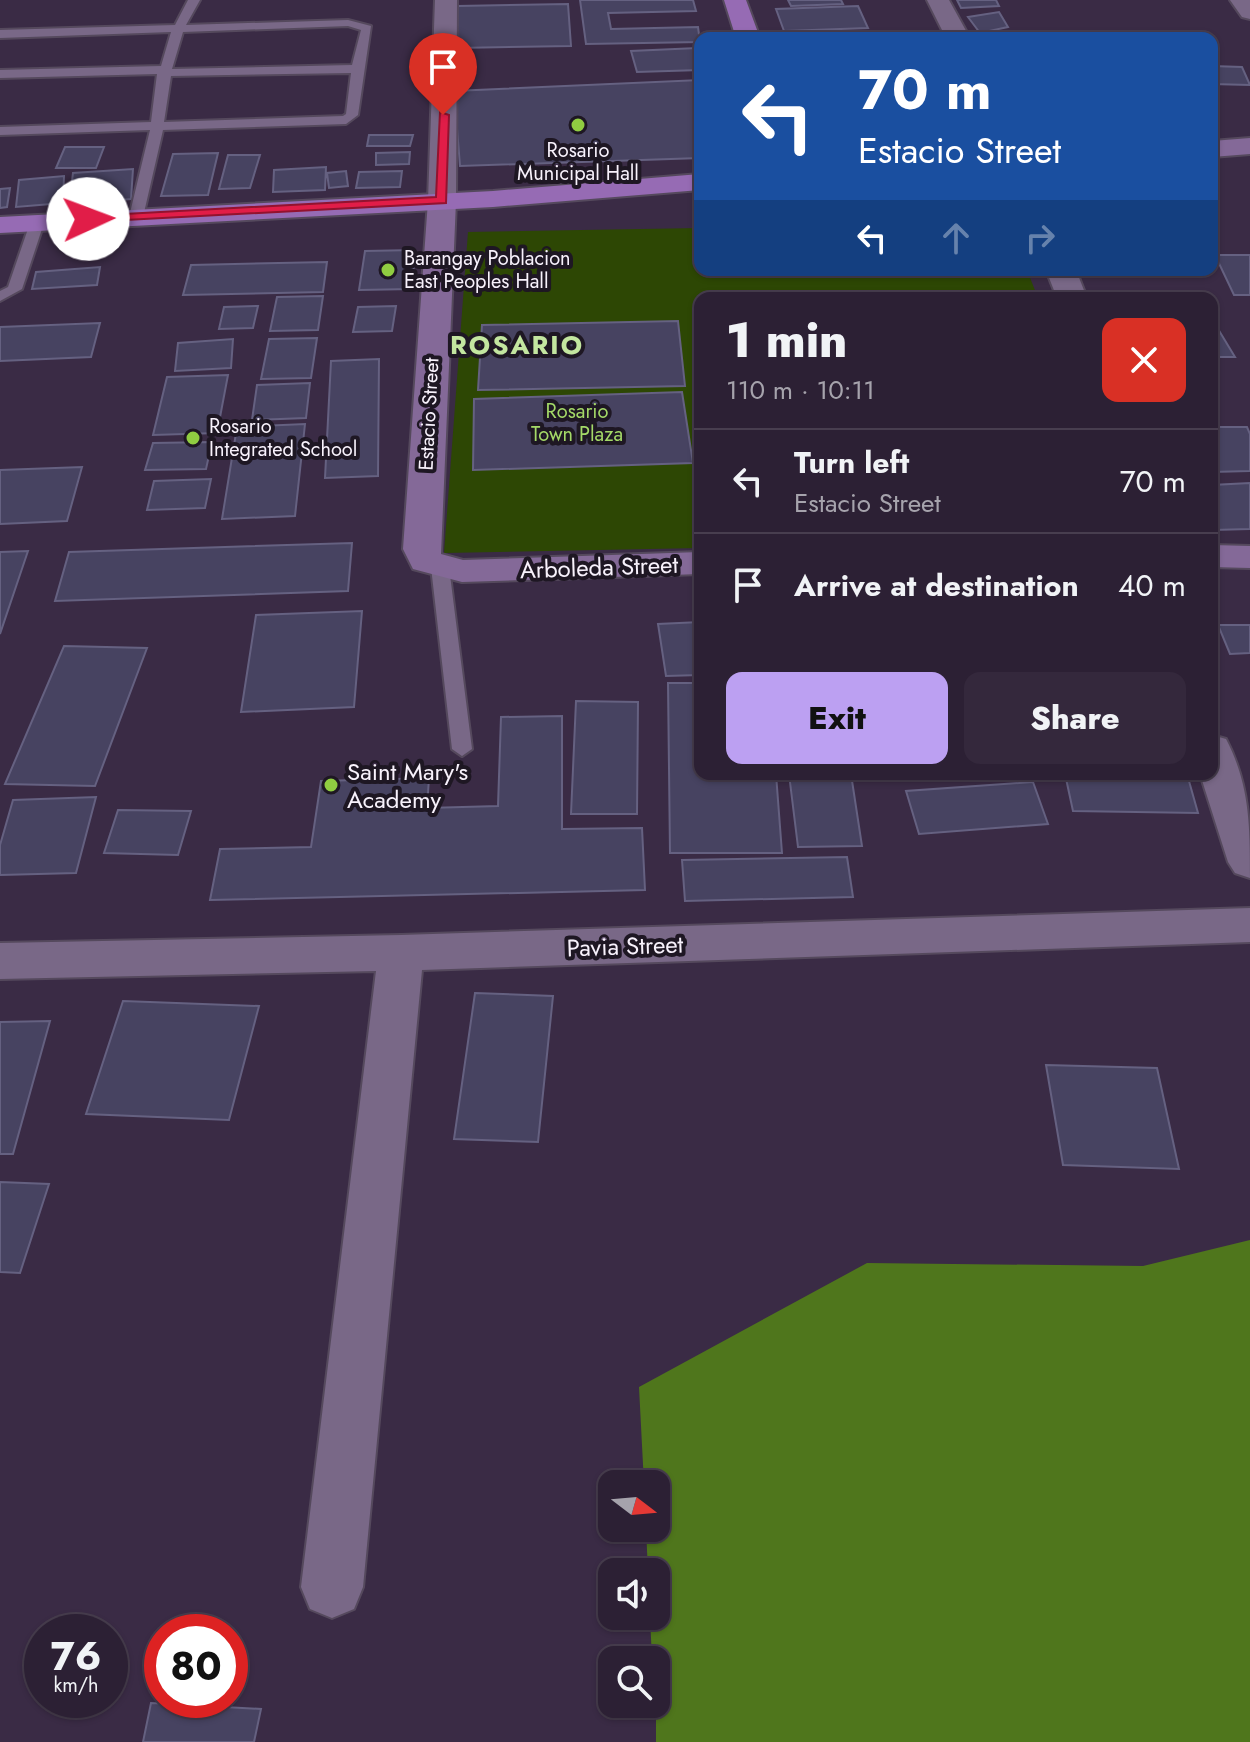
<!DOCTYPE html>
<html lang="en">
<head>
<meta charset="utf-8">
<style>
	body { margin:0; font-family:Jost,sans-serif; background:#34283c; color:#f1f3f6; height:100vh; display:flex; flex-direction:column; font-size:30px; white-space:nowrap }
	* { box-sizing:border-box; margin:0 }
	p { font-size:26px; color:#a6a3ac }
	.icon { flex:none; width:44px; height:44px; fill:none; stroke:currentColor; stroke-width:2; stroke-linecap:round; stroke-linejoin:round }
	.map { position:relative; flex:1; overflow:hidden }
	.panel { position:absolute; left:694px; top:292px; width:524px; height:488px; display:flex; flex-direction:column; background:#2c2034; border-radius:16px; box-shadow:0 2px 6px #0004,0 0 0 2px #483e4f }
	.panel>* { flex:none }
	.banner { position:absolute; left:694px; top:32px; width:524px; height:244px; border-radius:16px; box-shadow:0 2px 6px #0004,0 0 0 2px #483e4f; background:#1a4fa0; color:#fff; overflow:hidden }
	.needle { width:52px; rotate:106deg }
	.buttons { position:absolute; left:598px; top:1470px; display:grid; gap:16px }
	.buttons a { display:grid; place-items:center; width:72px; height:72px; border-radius:16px; background:#2c2034; box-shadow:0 2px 6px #0004,0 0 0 2px #483e4f; font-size:40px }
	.speed { position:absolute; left:24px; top:1614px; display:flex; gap:16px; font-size:40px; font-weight:700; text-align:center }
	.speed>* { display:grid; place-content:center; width:104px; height:104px; border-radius:50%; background:#2c2034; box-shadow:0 2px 6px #0004,0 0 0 2px #483e4f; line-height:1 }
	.speed small { font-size:20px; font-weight:400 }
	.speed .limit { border:12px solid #d22; background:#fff; color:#111 }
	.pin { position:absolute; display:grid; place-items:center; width:68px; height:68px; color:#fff; margin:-82px -34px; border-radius:50% 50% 50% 0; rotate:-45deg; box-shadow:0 0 8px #0007 }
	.pin .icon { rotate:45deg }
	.me { position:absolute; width:88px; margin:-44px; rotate:88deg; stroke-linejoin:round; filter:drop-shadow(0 0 6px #0008) }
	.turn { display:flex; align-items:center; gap:28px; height:168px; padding:0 32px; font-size:36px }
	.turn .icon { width:104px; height:104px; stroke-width:2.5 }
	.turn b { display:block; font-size:56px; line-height:68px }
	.lanes { display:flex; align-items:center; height:76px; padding:0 32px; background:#0003; justify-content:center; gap:40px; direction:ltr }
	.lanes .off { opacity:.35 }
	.round { display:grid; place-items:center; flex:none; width:84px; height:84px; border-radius:16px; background:#34283c }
	.headline { display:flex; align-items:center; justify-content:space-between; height:136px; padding:0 32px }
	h1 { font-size:48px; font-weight:800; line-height:60px }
	.cta { display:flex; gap:16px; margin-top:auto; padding:16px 32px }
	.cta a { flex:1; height:92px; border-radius:16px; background:#bca0f2; color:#111; font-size:32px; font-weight:800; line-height:92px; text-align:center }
	.cta a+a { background:#34283c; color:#f1f3f6 }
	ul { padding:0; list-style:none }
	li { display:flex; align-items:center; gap:24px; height:104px; padding:0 32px; border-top:2px solid #483e4f }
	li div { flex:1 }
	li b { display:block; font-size:30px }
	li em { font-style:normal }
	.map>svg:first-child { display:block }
	.green { fill:#2d4704 }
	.forest { fill:#4f761c }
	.building { fill:#474361; stroke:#656181; stroke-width:2 }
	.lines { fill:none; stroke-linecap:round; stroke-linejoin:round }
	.service-casing { stroke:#55495d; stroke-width:4 }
	.minor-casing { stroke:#55495d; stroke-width:4 }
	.secondary-casing { stroke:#55495d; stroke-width:4 }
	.trunk-casing { stroke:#55495d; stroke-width:4 }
	.service { fill:#796887; fill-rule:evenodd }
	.minor { fill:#796887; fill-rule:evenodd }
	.secondary { fill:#846998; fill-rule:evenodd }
	.trunk { fill:#966bb4; fill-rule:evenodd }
	.route { fill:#e11d48; stroke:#92132f; stroke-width:2 }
	.poi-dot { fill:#90cd41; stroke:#1e1723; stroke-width:3 }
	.labels { text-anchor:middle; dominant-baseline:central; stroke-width:8; stroke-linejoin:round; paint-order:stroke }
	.far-poi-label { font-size:20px; fill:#f8f2fc; stroke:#1e1723; text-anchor:start }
	.far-park-label { font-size:20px; fill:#a4d968; stroke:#1e1723 }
	.far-street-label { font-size:20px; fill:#f8f2fc; stroke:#1e1723 }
	.street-label { font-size:24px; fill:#f8f2fc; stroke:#1e1723 }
	.poi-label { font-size:24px; fill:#f8f2fc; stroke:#1e1723; text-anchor:start }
	.far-district-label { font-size:26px; font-weight:bold; letter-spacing:2px; fill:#c3e6a0; stroke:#1e1723 }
</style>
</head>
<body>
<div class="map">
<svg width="1250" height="1742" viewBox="0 0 1250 1742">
	<rect width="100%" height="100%" fill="#3a2b45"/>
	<!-- green -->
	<path class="green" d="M 700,228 L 700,270 L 1027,270 L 1038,298 L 700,298 L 700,548 L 444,553 L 468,232 Z"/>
	<!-- forest -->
	<path class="forest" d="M 1250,1240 L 1250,1742 L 656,1742 L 656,1660 L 652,1660 L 650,1616 L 656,1616 L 656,1572 L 648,1572 L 646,1528 L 656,1528 L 656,1484 L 644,1484 L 639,1387 L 867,1263 L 1143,1266 Z"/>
	<!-- building -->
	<path class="building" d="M 580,0 L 693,0 L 696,11 L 608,13 L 611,29 L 698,27 L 700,42 L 586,44 Z
		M 788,0 L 841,0 L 843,4 L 791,6 Z
		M 957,0 L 996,0 L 999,6 L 961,8 Z
		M 568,4 L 571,46 L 456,48 L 458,6 Z
		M 858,6 L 868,28 L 784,31 L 776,9 Z
		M 999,12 L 1008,27 L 980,33 L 968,17 Z
		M 697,48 L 700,70 L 637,72 L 631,51 Z
		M 1212,66 L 1242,67 L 1250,85 L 1212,84 Z
		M 700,80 L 700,158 L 460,166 L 454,91 Z
		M 369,135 L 413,135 L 410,146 L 367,146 Z
		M 65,147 L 104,147 L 96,168 L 56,168 Z
		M 410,152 L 409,164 L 376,165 L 376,153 Z
		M 218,153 L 208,195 L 161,196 L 173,154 Z
		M 228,155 L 260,155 L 250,188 L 219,189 Z
		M 326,167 L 325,190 L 273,192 L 274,170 Z
		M 133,169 L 131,199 L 69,204 L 73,173 Z
		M 346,171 L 348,186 L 329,188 L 327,173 Z
		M 402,171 L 400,187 L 356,188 L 359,172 Z
		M 64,176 L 63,203 L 16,207 L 19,180 Z
		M 10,188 L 7,207 L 0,208 L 0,189 Z
		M 415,250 L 412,289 L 359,290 L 365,251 Z
		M 1215,255 L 1250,255 L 1250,295 L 1234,295 Z
		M 327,262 L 323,292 L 183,295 L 191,265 Z
		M 100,267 L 97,285 L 32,289 L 36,272 Z
		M 323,296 L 318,330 L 270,331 L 277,297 Z
		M 258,306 L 253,328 L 219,329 L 224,307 Z
		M 396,306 L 392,331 L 353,332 L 358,307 Z
		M 1212,319 L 1235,357 L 1212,357 Z
		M 678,321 L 685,386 L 478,390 L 482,325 Z
		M 100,323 L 91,357 L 0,361 L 0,327 Z
		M 317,338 L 311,378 L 261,379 L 269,339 Z
		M 233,339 L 231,368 L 175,371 L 178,343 Z
		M 379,359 L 378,476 L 325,478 L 331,361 Z
		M 228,375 L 217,433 L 153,435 L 167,377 Z
		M 310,383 L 306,418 L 252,420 L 257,385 Z
		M 682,392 L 693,463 L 473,470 L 474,399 Z
		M 305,424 L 295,516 L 222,519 L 237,427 Z
		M 1212,427 L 1247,427 L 1250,434 L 1250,471 L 1212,472 Z
		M 212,442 L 206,469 L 145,470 L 153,443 Z
		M 82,467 L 67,521 L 0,524 L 0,470 Z
		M 211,479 L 205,508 L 147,510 L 154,481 Z
		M 1250,483 L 1250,529 L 1213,530 L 1212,485 Z
		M 352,543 L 348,591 L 55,601 L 69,552 Z
		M 28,551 L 0,634 L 0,552 Z
		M 362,611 L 354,707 L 241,712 L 256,615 Z
		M 700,622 L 700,675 L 666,676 L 658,624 Z
		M 1218,625 L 1250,625 L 1250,653 L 1230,654 Z
		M 64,646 L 147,648 L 95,786 L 5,784 Z
		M 668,683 L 700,683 L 700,774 L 776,774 L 782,853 L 670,853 Z
		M 576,701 L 638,702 L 637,814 L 571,814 Z
		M 562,716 L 562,829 L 642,828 L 645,890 L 210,900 L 220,849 L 311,847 L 321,781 L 429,778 L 427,808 L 498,806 L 501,717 Z
		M 789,774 L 851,774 L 862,846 L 798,847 Z
		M 881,774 L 1004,774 L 1004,776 L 882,779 Z
		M 1065,774 L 1187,774 L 1198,813 L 1073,811 Z
		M 1033,782 L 1048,824 L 919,834 L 906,791 Z
		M 96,797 L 76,873 L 0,875 L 0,845 L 13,800 Z
		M 118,810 L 191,811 L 178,855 L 104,853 Z
		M 847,857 L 853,897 L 685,901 L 682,860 Z
		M 475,993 L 553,996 L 538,1142 L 454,1139 Z
		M 123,1001 L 259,1006 L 229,1120 L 86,1114 Z
		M 50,1021 L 13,1154 L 0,1154 L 0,1022 Z
		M 1046,1065 L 1157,1068 L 1179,1169 L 1063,1165 Z
		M 0,1182 L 49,1184 L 20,1273 L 0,1272 Z
		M 151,1703 L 261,1709 L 254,1742 L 143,1742 Z"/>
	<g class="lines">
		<!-- service casing -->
		<g class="service-casing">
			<path id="service" d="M 188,0 L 200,0 L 186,25 L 348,20 L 371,26 L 358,115 L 346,124 L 163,130 L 143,217 L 136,221 L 129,217 L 150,130 L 0,135 L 0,127 L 151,122 L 157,74 L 0,78 L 0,70 L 161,66 L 171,32 L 0,38 L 0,30 L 175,25 ZM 348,26 L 361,30 L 352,65 L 172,69 L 183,32 ZM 351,73 L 346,114 L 343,116 L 164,122 L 171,76 Z
				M 37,219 L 44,223 L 22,289 L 0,301 L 0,291 L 8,287 L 30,223 Z
				M 440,561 L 449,567 L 472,749 L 462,756 L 452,749 L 431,567 Z"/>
		</g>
		<!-- minor casing -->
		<g class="minor-casing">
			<path id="minor" d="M 435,0 L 457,0 L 456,201 L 452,207 L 442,209 L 432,207 L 428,201 Z
				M 927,0 L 949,0 L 970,38 L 946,38 Z
				M 1230,0 L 1250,0 L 1250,19 L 1242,17 Z
				M 1046,270 L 1076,270 L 1087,298 L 1057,298 Z
				M 1212,735 L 1226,739 C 1250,785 1250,827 1250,878 L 1235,873 L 1228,862 L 1200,774 L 1212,774 Z
				M 1250,908 L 1250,942 L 422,970 L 363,1587 L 354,1609 L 332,1618 L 310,1609 L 301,1587 L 376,971 L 0,979 L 0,943 L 401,935 Z"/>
		</g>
		<!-- secondary casing -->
		<g class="secondary-casing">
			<path id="secondary" d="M 1250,138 L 1250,154 L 1212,157 L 1212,141 Z
				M 442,193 L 452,195 L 456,201 L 441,554 L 463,560 L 700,552 L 700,574 L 462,582 L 413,569 L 403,549 L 428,201 L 432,195 Z
				M 1212,545 L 1250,546 L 1250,568 L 1212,567 Z"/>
		</g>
		<!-- trunk casing -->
		<g class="trunk-casing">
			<path id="trunk" d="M 724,0 L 746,0 L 760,38 L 736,38 Z
				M 700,174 L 700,190 L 493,207 L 0,233 L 0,217 L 493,191 Z"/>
		</g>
		<!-- service -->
		<use href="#service" class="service"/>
		<!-- minor -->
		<use href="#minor" class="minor"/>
		<!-- secondary -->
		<use href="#secondary" class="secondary"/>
		<!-- trunk -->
		<use href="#trunk" class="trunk"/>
	</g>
	<!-- route -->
	<path class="route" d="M 440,112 L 449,115 L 446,203 L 88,222 L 82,219 L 88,216 L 436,197 Z"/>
	<!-- markers -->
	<g class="poi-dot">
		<circle cx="578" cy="125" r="8"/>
		<circle cx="388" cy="270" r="8"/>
		<circle cx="193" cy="438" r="8"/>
		<circle cx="331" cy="785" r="8"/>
	</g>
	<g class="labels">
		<!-- far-poi labels -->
		<g class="far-poi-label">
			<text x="578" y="150" text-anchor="middle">Rosario<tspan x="578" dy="23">Municipal Hall</tspan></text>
			<text x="404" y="258">Barangay Poblacion<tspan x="404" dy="23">East Peoples Hall</tspan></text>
			<text x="209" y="426">Rosario<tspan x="209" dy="23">Integrated School</tspan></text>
		</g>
		<!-- far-park labels -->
		<g class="far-park-label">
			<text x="577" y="411">Rosario<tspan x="577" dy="23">Town Plaza</tspan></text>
		</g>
		<!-- far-street labels -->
		<g class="far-street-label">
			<text transform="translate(429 414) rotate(-87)">Estacio Street</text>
		</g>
		<!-- street labels -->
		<g class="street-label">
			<text transform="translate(599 567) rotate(-2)">Arboleda Street</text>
			<text transform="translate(625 946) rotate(-2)">Pavia Street</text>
		</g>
		<!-- poi labels -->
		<g class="poi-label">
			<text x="347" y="771">Saint Mary's<tspan x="347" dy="28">Academy</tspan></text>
		</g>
		<!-- far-district labels -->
		<g class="far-district-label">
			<text x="517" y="345">ROSARIO</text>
		</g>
	</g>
</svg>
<div class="buttons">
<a><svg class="needle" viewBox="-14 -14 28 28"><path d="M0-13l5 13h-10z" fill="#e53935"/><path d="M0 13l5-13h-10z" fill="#a6a3ac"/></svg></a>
<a><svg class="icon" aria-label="sound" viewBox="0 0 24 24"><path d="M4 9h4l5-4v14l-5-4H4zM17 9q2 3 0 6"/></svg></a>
<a><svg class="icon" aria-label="search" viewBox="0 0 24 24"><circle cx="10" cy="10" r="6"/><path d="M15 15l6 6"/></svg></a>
</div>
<div class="speed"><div>76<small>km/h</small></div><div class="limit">80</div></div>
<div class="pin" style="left:443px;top:115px;background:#d93025"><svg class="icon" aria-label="arrive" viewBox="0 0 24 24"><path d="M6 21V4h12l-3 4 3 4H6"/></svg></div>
<svg class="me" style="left:88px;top:219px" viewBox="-20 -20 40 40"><circle r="19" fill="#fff"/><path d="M0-13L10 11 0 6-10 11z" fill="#e11d48"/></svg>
<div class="banner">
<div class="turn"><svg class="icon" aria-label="left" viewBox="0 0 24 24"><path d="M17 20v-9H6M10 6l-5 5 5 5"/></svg><div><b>70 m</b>Estacio Street</div></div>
<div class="lanes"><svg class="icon" aria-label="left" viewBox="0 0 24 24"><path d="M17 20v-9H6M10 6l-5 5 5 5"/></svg><svg class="icon off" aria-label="ahead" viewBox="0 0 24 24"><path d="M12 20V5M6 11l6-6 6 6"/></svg><svg class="icon off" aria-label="right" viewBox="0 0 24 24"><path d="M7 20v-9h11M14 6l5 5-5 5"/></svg></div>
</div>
<section class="panel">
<div class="headline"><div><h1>1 min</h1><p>110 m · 10:11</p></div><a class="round" style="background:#d93025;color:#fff"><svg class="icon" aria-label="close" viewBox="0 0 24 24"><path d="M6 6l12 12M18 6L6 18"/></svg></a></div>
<ul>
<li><svg class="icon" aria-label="left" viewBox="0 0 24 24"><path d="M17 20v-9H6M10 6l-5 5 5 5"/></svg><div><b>Turn left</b><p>Estacio Street</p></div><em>70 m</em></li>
<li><svg class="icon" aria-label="arrive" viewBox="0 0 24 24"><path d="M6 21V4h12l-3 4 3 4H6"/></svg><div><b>Arrive at destination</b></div><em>40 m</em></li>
</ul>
<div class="cta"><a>Exit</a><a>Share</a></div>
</section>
</div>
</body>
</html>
